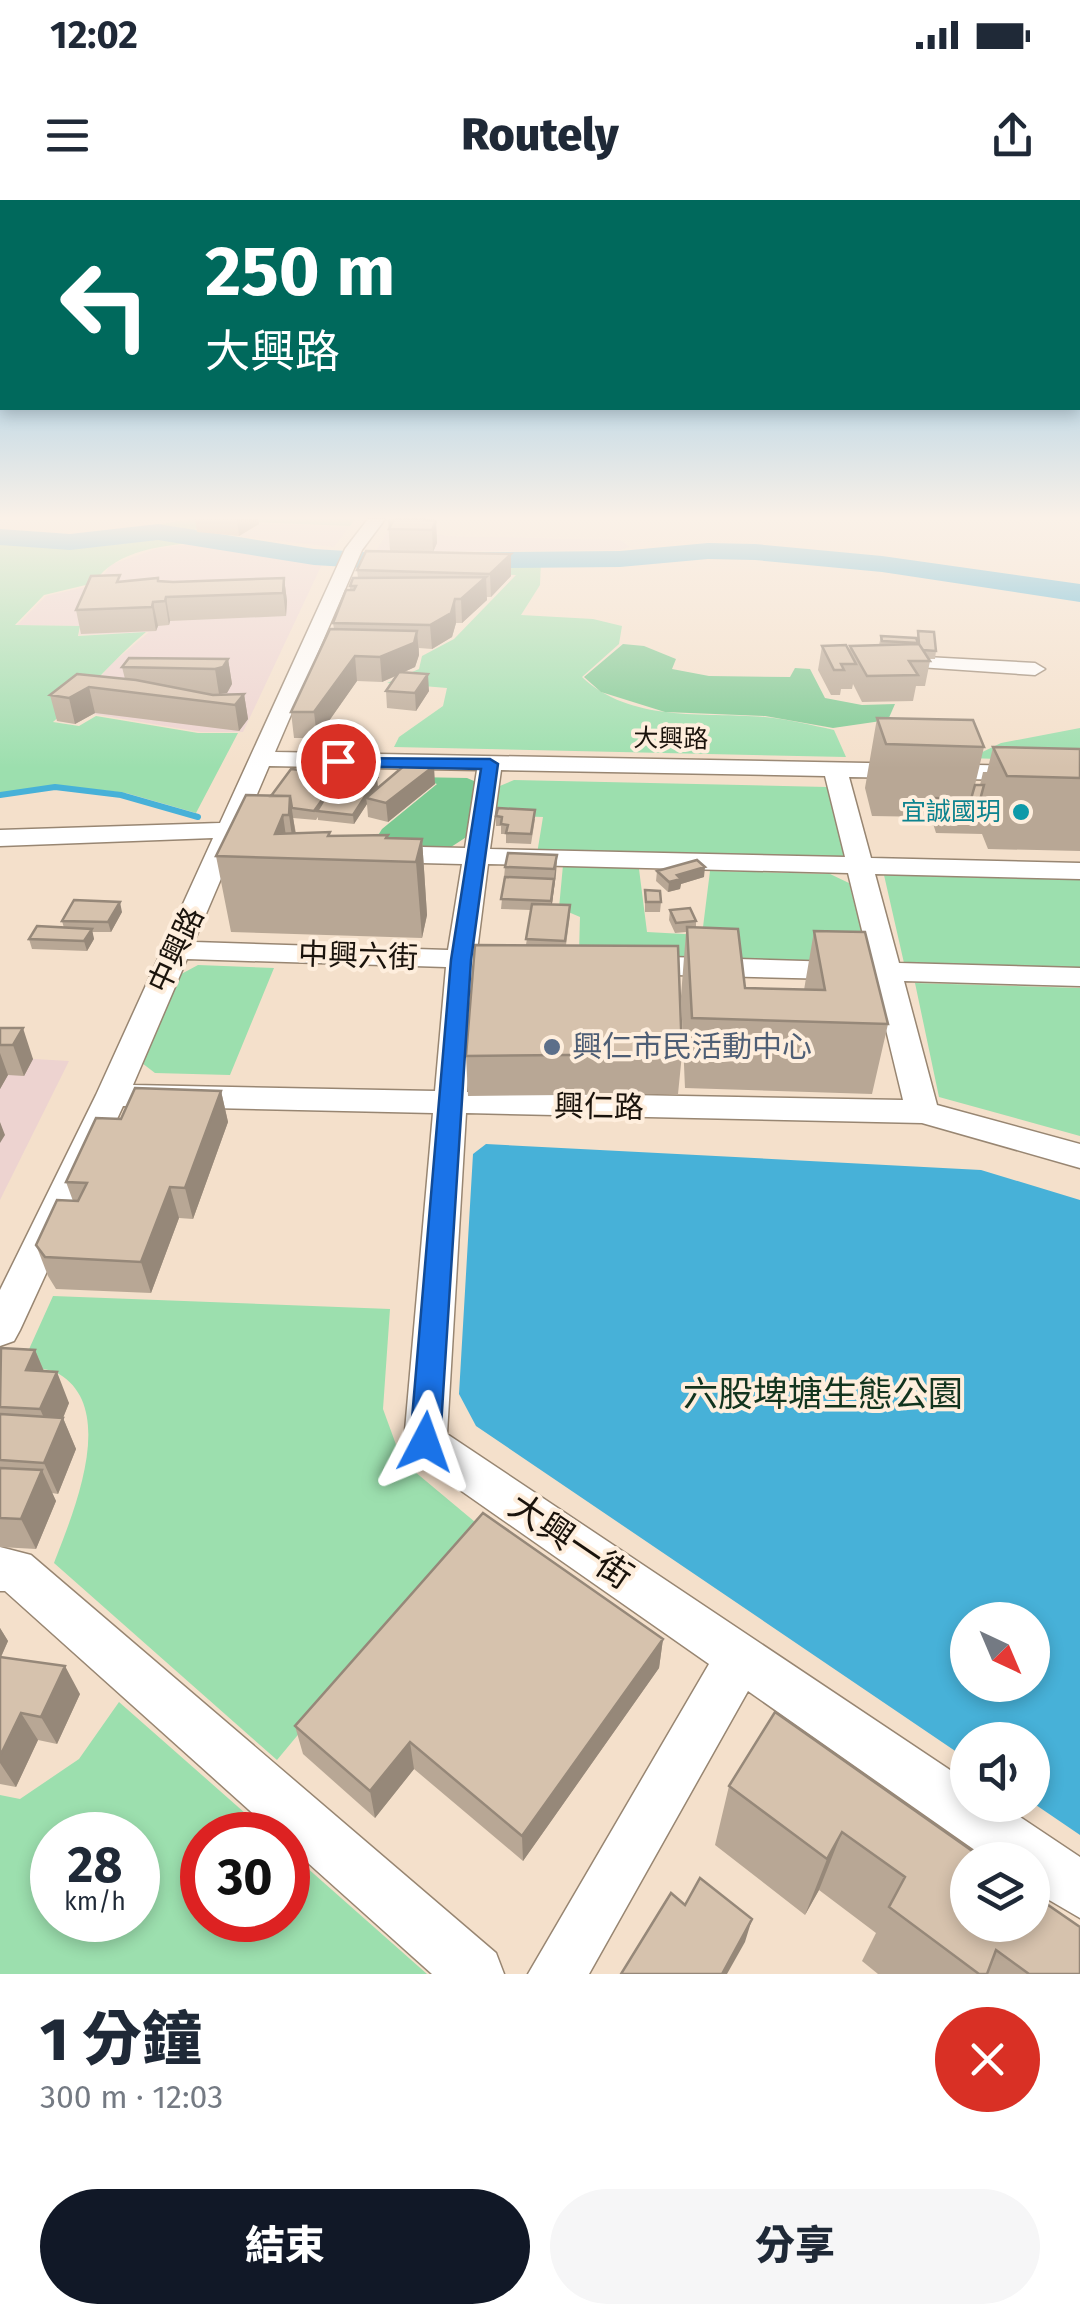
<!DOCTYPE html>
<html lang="zh-TW">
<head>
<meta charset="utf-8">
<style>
	body { margin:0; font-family:"Fira Sans","Noto Sans TC",sans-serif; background:#f6f6f7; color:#1f2937; height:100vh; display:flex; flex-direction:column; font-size:38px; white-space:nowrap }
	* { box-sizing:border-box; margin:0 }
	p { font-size:32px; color:#747a83 }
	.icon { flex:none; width:55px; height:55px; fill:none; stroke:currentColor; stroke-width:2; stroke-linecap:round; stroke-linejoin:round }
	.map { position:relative; height:1774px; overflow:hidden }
	.sheet { display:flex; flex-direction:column; background:#fff; flex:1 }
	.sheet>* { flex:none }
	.hud { position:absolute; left:0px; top:0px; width:1080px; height:210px; box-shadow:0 5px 15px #0003; background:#00695c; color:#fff; overflow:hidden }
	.needle { width:65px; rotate:136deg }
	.tools { position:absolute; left:950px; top:1402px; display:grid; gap:20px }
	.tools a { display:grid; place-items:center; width:100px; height:100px; border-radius:50%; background:#fff; box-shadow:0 5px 15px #0003; font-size:50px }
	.speed { position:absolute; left:30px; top:1612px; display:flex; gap:20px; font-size:50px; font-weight:700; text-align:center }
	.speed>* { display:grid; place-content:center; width:130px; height:130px; border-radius:50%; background:#fff; box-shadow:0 5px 15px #0003; line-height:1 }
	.speed small { font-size:25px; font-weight:400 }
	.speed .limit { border:15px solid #d22; background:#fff; color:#111 }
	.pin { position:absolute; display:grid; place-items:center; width:85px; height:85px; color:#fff; margin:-42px; border:5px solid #fff; border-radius:50%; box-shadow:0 2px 10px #0007 }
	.me { position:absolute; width:110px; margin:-55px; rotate:4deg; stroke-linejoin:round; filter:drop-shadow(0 0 8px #0008) }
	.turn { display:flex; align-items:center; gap:35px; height:210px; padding:0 40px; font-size:45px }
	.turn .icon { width:130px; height:130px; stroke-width:2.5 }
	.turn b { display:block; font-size:70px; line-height:85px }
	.round { display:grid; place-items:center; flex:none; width:105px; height:105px; border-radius:52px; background:#f6f6f7 }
	.head { display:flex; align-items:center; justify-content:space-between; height:170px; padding:0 40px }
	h1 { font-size:60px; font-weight:800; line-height:75px }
	.action { display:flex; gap:20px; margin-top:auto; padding:20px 40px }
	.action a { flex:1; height:115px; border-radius:60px; background:#111827; color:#fff; font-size:40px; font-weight:800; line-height:115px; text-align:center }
	.action a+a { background:#f6f6f7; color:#1f2937 }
	.status { display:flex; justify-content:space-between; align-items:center; height:70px; padding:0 50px; background:#fff; direction:ltr }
	.status svg { height:28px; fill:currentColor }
	header { display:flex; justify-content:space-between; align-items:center; height:130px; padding:0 40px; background:#fff; font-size:45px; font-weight:800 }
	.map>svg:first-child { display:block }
	.industrial { fill:#edd3d0 }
	.green { fill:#9cdfae; fill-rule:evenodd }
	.forest { fill:#7cca93 }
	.water { fill:#47b1d8; fill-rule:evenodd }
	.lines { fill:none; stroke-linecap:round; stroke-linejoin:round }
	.stream { stroke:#47b1d8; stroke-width:6 }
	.river { fill:#47b1d8; fill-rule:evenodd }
	.minor-casing { stroke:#988672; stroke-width:3 }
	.minor { fill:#fff; fill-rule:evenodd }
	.wall { fill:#b8a795 }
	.shaded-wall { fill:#968879 }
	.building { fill:#d6c2ad; stroke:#968879; stroke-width:2.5 }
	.route { fill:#1a73e8; stroke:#114b97; stroke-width:2.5 }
	.culture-dot { fill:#0f9aa8; stroke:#feeedd; stroke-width:4 }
	.service-dot { fill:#5c6f8a; stroke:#feeedd; stroke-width:4 }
	.labels { text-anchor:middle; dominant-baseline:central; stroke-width:8; stroke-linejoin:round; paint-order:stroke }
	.far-street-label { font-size:25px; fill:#1a130c; stroke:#feeedd }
	.far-culture-label { font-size:25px; fill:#0d838f; stroke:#feeedd; text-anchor:end }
	.street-label { font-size:30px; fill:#1a130c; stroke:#feeedd }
	.service-label { font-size:30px; fill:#4e5e75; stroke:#feeedd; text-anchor:start }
	.near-park-label { font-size:35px; fill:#12341e; stroke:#feeedd }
	.near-street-label { font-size:35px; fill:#1a130c; stroke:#feeedd }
</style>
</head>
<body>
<div class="status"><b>12:02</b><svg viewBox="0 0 49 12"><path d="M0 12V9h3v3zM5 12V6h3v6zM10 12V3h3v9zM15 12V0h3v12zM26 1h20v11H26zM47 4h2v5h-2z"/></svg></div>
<header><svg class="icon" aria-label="menu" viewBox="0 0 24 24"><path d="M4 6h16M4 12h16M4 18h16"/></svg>Routely<svg class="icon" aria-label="share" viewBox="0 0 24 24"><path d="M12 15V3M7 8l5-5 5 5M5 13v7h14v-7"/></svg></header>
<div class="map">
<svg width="1080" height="1774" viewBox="0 0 1080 1774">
	<rect width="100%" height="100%" fill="#f4e0cb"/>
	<!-- industrial -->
	<path class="industrial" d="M 396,319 L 429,319 L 421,331 L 446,336 L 620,340 L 630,347 L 620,350 L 375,352 Z
		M 212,321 L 259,324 L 349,327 L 334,347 L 197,332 Z
		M 205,342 L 324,360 L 243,532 L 201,532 L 93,514 L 75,524 L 57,521 L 85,497 L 110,465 L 149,432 L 79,435 L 81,426 L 17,425 L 46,396 L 98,384 L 110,365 L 155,349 Z
		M 0,857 L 69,861 L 0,1000 Z"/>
	<!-- green -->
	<path class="green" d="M 189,319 L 355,319 L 350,326 L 210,320 L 192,332 L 141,331 L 70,341 Z
		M 158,334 L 205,341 C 166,346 117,348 94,383 L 44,395 L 15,425 L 80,426 L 78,436 L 146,432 C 112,460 86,494 53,522 L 79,526 L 96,516 L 198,533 L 238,533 L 196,613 L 126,593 L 56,585 L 0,593 L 0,340 L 67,345 Z
		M 506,360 L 541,360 L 540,385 L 521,415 L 593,419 L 622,426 L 619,444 L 582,477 C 631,523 703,512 765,517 C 788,519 811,525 834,530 L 846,557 L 394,547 L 399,537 L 443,506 L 447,488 L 387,483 L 419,469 L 422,456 L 454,439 L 516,375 L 368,372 Z
		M 1080,528 L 1080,562 L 970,558 L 1001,543 Z
		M 514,580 L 827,587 L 848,661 L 537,654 L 543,617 L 491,615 L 495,588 Z
		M 563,665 L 639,669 L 647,732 L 702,735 L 710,671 L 830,674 L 849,683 L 867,752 L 852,764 L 579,753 L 580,717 L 559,708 Z
		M 884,675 L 1080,680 L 1080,769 L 904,763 Z
		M 198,765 L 274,768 L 230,875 L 155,873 L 138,860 L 172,779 Z
		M 915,783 L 1080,788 L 1080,936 L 939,897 Z
		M 53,1096 L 390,1109 L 383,1209 L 402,1261 L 475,1322 L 277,1560 L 54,1363 C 73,1313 118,1209 59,1174 C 50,1168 32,1168 21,1167 Z
		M 119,1502 L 270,1635 L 202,1635 L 202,1720 L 288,1720 L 288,1651 L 427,1774 L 0,1774 L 0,1595 L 20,1599 L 79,1559 ZM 138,1635 L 138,1720 L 52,1720 L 52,1635 Z"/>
	<!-- forest -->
	<path class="forest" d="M 623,444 L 644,446 L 676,459 L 672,469 L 709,476 L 790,477 L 795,468 L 810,469 L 825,498 L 862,505 L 895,504 L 888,520 L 833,528 L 765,516 L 665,512 L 601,492 L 584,477 Z
		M 413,577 L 467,578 L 481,584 L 468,636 L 451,647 L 372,645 L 382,629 L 437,584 Z"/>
	<!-- water -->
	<path class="water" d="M 486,944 L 981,970 L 1080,1000 L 1080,1635 L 1033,1603 L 1032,1540 L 968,1540 L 967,1559 L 476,1226 L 459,1194 L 473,954 ZM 968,1420 L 1032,1420 L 1032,1485 L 968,1485 Z"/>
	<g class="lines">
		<!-- stream -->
		<path class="stream" d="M 0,595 L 55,587 L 121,595 L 198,617"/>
		<!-- river -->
		<path class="river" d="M 158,324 L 314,349 L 380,353 L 620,351 L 708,343 L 755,344 L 882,356 L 1080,384 L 1080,402 L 882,372 L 755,360 L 708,359 L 620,367 L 380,369 L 314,365 L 158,340 L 70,350 L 0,345 L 0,329 L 70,334 Z"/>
		<!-- minor casing -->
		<g class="minor-casing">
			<path id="minor" d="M 368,319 L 385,319 L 362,350 L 275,552 L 1080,567 L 1080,581 L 849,577 L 871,658 L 1080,663 L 1080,679 L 875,674 L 899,763 L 1080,768 L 1080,786 L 904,781 L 937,905 L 1080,944 L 1080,968 L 922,923 L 466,913 L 447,1234 L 968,1582 L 968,1605 L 1002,1605 L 1080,1657 L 1080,1718 L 1032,1690 L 1032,1660 L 989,1660 L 748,1491 L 589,1774 L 528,1774 L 709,1464 L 410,1255 L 404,1242 L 433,913 L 123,906 L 20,1130 L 14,1141 L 0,1146 L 0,1090 L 96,895 L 213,638 L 0,646 L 0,630 L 220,623 L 345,349 ZM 269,566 L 477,570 L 465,648 L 380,646 L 367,654 L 380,662 L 462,664 L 448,750 L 194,742 ZM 501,570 L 825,576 L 845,657 L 490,649 ZM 488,664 L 848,673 L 870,763 L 635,756 L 625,759 L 621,765 L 625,771 L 635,774 L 874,780 L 903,900 L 467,892 L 475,768 L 491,766 L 495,760 L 491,754 L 477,751 ZM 187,759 L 446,767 L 435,891 L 133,885 Z
				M 926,457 L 1035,463 L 1045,469 L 1035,475 L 919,467 L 919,459 Z
				M 0,1347 L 31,1355 L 496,1753 L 504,1774 L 432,1774 L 288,1645 L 288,1635 L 277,1635 L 5,1391 L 0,1391 Z"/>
		</g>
		<!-- minor -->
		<use href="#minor" class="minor"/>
	</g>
	<!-- wall -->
	<path class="wall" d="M 195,319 L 258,319 L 259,324 L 239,336 L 197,332 Z
		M 388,319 L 429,319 L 429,320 L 436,321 L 437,343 L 433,352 L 390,351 Z
		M 511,354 L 511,376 L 491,397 L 487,397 L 487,400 L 462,423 L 456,423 L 452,437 L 432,449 L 419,448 L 419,455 L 415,467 L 404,472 L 429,491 L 416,511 L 387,508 L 386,491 L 396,476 L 382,482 L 357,481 L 317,538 L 294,538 L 291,512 L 334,429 L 333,423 L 350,390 L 350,386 L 358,378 L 357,370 Z
		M 284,378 L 287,401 L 286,416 L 170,421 L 169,425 L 158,426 L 156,431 L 81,434 L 76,410 L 121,382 L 173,382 Z
		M 918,431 L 936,451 L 935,459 L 929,459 L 930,461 L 925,486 L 916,486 L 913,501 L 862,502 L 853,484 L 852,489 L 841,489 L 840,495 L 831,495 L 818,470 L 822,446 L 849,451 L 850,446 L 879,445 L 881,436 L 917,439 Z
		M 228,459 L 232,484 L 227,493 L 219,494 L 244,494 L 248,519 L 239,531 L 95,513 L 75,524 L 57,521 L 50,495 L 125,479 L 122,467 Z
		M 877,518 L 984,547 L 975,585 L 980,585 L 983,572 L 987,572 L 993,547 L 1080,549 L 1080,547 L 1080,651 L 988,649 L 982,634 L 936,633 L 931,617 L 872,616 L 865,588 Z
		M 435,584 L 388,622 L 368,617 L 367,604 L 354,624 L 318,620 L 318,617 L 316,620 L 293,618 L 296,633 L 330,632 L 330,636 L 388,635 L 388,638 L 422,639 L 427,715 L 422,738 L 231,732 L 216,656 L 271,596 L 378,587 L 376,589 Z
		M 496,616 L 535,619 L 531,644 L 506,643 L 506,634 L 501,634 L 501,626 L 496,626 Z
		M 557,655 L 556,674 L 552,704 L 570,715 L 566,745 L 682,854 L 678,894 L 468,896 L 466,856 L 526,745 L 531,710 L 501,709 L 505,667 Z
		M 657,671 L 704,677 L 681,684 L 680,689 L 668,692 L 656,681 Z
		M 645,690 L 661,702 L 660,712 L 645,712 Z
		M 670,710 L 696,721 L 696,728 L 745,788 L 804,790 L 814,731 L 888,824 L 872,894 L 685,888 L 681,796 L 686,732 L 675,733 L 669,720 Z
		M 122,712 L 111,732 L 92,732 L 94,739 L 87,751 L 32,749 L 29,739 L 64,728 L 62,721 Z
		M 0,828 L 33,859 L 24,876 L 8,875 L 0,889 Z
		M 221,891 L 228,922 L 193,1019 L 179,1018 L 151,1093 L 56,1089 L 48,1076 L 36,1045 L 73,1001 L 66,982 L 121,919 Z
		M 0,1150 L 35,1150 L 44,1171 L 69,1203 L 63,1218 L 76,1249 L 58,1294 L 52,1293 L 56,1301 L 36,1349 L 0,1347 Z
		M 0,1428 L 8,1441 L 1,1457 L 80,1494 L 57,1544 L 38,1540 L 16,1587 L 0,1584 Z
		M 663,1439 L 659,1468 L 523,1661 L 414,1569 L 375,1618 L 303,1554 L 295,1526 Z
		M 775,1512 L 1080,1774 L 878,1774 L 862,1761 L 876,1733 L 819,1690 L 805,1715 L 715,1645 L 729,1586 Z"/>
	<!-- shaded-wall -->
	<path class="shaded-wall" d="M 237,319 L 258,319 L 259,324 L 239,336 Z
		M 436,321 L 437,343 L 433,352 L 432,330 Z
		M 511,354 L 511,376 L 491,397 L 490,374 Z
		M 486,377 L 487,400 L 462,423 L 461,399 Z
		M 284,378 L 287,401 L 286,416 L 283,393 Z
		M 166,397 L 170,421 L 169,425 L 165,401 Z
		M 455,399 L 456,423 L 452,437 L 432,449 L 430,425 Z
		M 153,402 L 158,426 L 156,431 L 152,407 Z
		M 417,431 L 419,455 L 415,467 L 382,482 L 380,457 Z
		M 355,456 L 357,481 L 317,538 L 314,512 Z
		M 228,459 L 232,484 L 227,493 L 219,494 L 215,469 Z
		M 428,474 L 429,491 L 416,511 L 415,493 Z
		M 89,487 L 95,513 L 75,524 L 69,498 Z
		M 244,494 L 248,519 L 239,531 L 235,505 Z
		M 434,566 L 435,584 L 388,622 L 386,603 Z
		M 377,578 L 378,587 L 370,599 L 366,598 L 367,604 L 354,624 L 353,615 Z
		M 290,596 L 299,658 L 295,658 L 289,615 Z
		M 283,615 L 289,658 L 275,634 Z
		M 422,639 L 427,715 L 422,738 L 416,662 Z
		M 557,655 L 556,674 L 551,711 L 551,701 Z
		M 705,667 L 704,677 L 681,684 L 680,689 L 668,692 L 669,682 L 677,675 Z
		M 120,702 L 122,712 L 111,732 L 108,722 Z
		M 92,729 L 94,739 L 87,751 L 84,741 Z
		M 23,828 L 33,859 L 24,876 L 13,845 Z
		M 0,853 L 8,875 L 0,889 Z
		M 221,891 L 228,922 L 193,1019 L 185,988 Z
		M 0,922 L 5,935 L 0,943 Z
		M 170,987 L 179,1018 L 151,1093 L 141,1062 Z
		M 35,1150 L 48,1181 L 26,1170 Z
		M 57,1172 L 69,1203 L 54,1240 L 40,1209 Z
		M 63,1218 L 76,1249 L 58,1294 L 44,1263 Z
		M 42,1270 L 56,1301 L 36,1349 L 21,1319 Z
		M 0,1428 L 8,1441 L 0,1459 Z
		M 663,1439 L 659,1468 L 523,1661 L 522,1636 Z
		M 65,1466 L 80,1494 L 57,1544 L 41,1517 Z
		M 21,1513 L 38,1540 L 16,1587 L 0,1563 L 0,1556 Z
		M 410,1542 L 414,1569 L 375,1618 L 370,1591 Z
		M 842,1632 L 819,1690 L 805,1715 L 827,1659 Z
		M 752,1719 L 745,1742 L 727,1774 L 722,1774 Z"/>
	<!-- building -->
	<path class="building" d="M 394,319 L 420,319 L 436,321 L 432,330 L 389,329 Z
		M 366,351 L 511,354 L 490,374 L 357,370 Z
		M 120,375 L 117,382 L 158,378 L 158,381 L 173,382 L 284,378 L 283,393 L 166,397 L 165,401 L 153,402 L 152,407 L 76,410 L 91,376 Z
		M 486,377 L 461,399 L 455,399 L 451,413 L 430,425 L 333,423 L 346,390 L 354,390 L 356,386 L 350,386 L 353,378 Z
		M 330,429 L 417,431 L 414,443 L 380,457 L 355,456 L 314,512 L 291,512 Z
		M 918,431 L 934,432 L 936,451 L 923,450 L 919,444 Z
		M 881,436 L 916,438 L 918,443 L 882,441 Z
		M 919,444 L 930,461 L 909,461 L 918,475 L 867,476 L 850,446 Z
		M 846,445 L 856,464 L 841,464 L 844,470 L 834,470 L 822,446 Z
		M 129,458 L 228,459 L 223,467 L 215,469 L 122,467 Z
		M 399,472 L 428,474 L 415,493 L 386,491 Z
		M 77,474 L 136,480 L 213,495 L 244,494 L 235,505 L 89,487 L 69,498 L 50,495 Z
		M 877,518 L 973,520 L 984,547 L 886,544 Z
		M 993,547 L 1080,549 L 1080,578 L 1007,576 Z
		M 411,560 L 434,566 L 386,603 L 366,598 Z
		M 291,569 L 377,578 L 353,615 L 317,611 L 335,582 L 314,611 L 292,608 L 290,596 L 271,596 Z
		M 975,585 L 984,585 L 980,600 L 986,615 L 940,614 L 935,598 L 971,599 Z
		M 246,595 L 290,596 L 289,615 L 283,615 L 275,634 L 330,632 L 328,636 L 388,635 L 386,638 L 422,639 L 416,662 L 216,656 Z
		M 498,608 L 535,610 L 531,634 L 506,633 L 508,625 L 501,624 L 502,617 L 496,616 Z
		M 508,653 L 557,655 L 554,669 L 505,667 Z
		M 697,660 L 705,667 L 677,675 L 681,679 L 669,682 L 657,671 Z
		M 505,677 L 554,679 L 551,701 L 501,699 Z
		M 645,690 L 660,691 L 661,702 L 646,702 Z
		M 74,700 L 120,702 L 108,722 L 62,721 Z
		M 532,704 L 570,705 L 565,741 L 526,739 Z
		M 690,708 L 696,721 L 676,723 L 670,710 Z
		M 37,726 L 92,729 L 84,741 L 29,739 Z
		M 687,727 L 738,729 L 745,788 L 825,790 L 814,731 L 865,732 L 888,824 L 692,818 Z
		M 475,745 L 678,746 L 682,854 L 466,856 Z
		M 0,828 L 23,828 L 13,845 L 0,845 Z
		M 135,888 L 221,891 L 185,988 L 170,987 L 141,1062 L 45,1057 L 36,1045 L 57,1000 L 78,1001 L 87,983 L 66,982 L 96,918 L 121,919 Z
		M 1,1148 L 35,1150 L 26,1170 L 57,1172 L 40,1209 L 0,1207 Z
		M 0,1214 L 63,1218 L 44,1263 L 0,1260 Z
		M 0,1268 L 42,1270 L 21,1319 L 0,1318 Z
		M 483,1313 L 663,1439 L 522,1636 L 410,1542 L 370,1591 L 295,1526 Z
		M 0,1457 L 65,1466 L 41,1517 L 21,1513 L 0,1556 Z
		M 775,1512 L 985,1660 L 968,1660 L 968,1725 L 1032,1725 L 1032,1694 L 1080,1727 L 1080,1774 L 1029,1774 L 996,1750 L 987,1774 L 979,1774 L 889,1707 L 905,1677 L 842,1632 L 827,1659 L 729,1586 Z
		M 700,1678 L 752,1719 L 722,1774 L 621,1774 L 671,1693 L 685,1705 Z"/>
	<!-- sky -->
	<linearGradient id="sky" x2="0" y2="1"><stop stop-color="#67b3e2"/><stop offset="0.56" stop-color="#faf1e8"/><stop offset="1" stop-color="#faf1e8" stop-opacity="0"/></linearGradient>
	<rect width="1080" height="568" fill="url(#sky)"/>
	<!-- route -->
	<path class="route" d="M 332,558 L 490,559 L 498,564 L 471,760 L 440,1242 L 436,1251 L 425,1255 L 415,1251 L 410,1242 L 451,760 L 481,569 L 338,566 L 330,561 Z"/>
	<!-- markers -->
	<circle class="culture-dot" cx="1021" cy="612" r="10"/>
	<circle class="service-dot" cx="552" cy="847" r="10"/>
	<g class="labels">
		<!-- far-street labels -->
		<g class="far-street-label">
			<text transform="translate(671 539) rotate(1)">大興路</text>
		</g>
		<!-- far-culture labels -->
		<g class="far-culture-label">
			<text x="1001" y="612">宜誠國玥</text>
		</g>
		<!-- street labels -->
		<g class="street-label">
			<text transform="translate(176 750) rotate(-65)">中興路</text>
			<text transform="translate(358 756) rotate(2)">中興六街</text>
			<text transform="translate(599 907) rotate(1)">興仁路</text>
		</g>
		<!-- service labels -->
		<g class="service-label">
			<text x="572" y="847">興仁市民活動中心</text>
		</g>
		<!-- near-park labels -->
		<g class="near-park-label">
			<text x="823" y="1194">六股埤塘生態公園</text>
		</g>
		<!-- near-street labels -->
		<g class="near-street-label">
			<text transform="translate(571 1341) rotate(34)">大興一街</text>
		</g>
	</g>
</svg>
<div class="tools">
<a><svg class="needle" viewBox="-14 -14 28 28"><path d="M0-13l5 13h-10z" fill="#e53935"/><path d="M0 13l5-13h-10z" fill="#747a83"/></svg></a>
<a><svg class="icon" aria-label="sound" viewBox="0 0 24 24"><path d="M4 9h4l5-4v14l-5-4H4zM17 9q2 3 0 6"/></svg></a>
<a><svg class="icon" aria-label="layers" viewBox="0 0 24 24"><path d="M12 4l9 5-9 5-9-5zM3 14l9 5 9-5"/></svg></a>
</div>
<div class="speed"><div>28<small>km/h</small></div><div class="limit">30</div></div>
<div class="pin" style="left:338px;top:561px;background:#d93025"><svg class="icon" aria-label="arrive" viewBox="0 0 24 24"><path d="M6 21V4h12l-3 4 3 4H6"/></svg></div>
<svg class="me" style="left:425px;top:1242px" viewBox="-20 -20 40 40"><path d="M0-17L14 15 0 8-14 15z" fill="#1a73e8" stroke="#fff" stroke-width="4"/></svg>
<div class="hud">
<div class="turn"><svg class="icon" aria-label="left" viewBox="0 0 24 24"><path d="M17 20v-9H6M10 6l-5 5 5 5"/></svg><div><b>250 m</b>大興路</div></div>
</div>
</div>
<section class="sheet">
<div class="head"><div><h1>1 分鐘</h1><p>300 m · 12:03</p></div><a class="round" style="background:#d93025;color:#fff"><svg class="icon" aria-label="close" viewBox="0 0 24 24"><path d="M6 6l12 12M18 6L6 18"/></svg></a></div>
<div class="action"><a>結束</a><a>分享</a></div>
</section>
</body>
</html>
